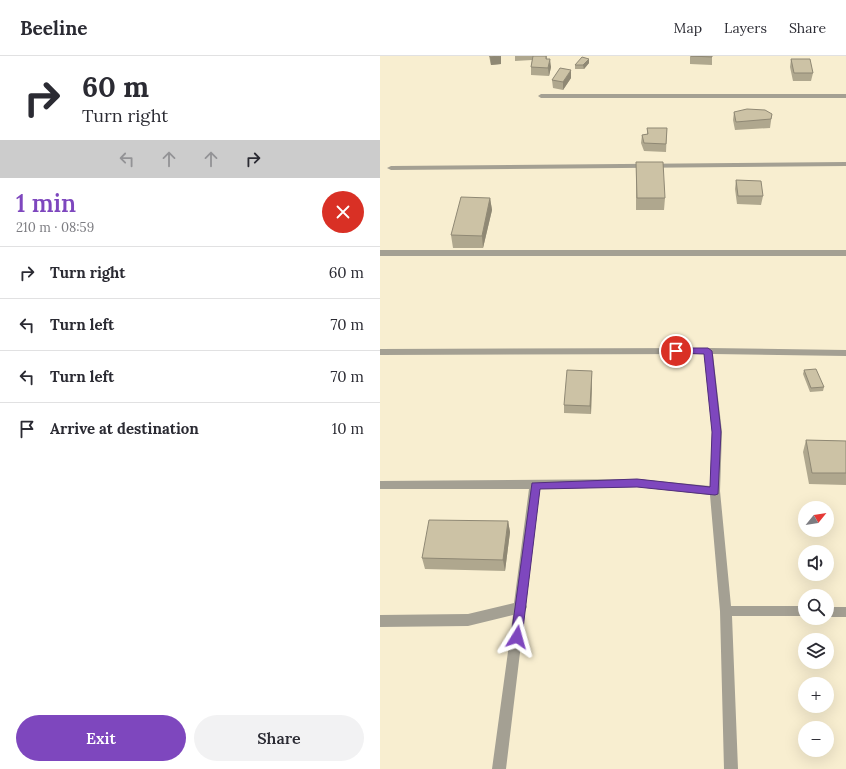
<!DOCTYPE html>
<html lang="en">
<head>
<meta charset="utf-8">
<style>
	body { margin:0; font-family:Lora,serif; background:#f2f2f3; color:#2b2b33; height:100vh; display:flex; flex-direction:column; font-size:15px; white-space:nowrap }
	* { box-sizing:border-box; margin:0 }
	p { font-size:13px; color:#7c7c81 }
	.icon { flex:none; width:22px; height:22px; fill:none; stroke:currentColor; stroke-width:2; stroke-linecap:round; stroke-linejoin:round }
	.map { position:relative; flex:1; overflow:hidden }
	.side { display:flex; flex-direction:column; background:#fff; width:380px }
	.side>* { flex:none }
	.top-card { background:#fff; color:#2b2b33; overflow:hidden }
	.needle { width:26px; rotate:60deg }
	.controls { position:absolute; left:418px; top:445px; display:grid; gap:8px }
	.controls a { display:grid; place-items:center; width:36px; height:36px; border-radius:50%; background:#fff; box-shadow:0 4px 16px #0002; font-size:20px }
	.pin { position:absolute; display:grid; place-items:center; width:34px; height:34px; color:#fff; margin:-17px; border:2px solid #fff; border-radius:50%; box-shadow:0 1px 4px #0007 }
	.me { position:absolute; width:44px; margin:-22px; rotate:8deg; stroke-linejoin:round; filter:drop-shadow(0 0 3px #0008) }
	.turn { display:flex; align-items:center; gap:14px; height:84px; padding:0 16px; font-size:18px }
	.turn .icon { width:52px; height:52px; stroke-width:2.5 }
	.turn b { display:block; font-size:28px; line-height:34px }
	.lanes { display:flex; align-items:center; height:38px; padding:0 16px; background:#0003; justify-content:center; gap:20px; direction:ltr }
	.lanes .off { opacity:.35 }
	.round { display:grid; place-items:center; flex:none; width:42px; height:42px; border-radius:21px; background:#f2f2f3 }
	.head { display:flex; align-items:center; justify-content:space-between; height:68px; padding:0 16px }
	h1 { font-size:24px; font-weight:600; line-height:30px; color:#7e47be }
	.button { display:flex; gap:8px; margin-top:auto; padding:8px 16px }
	.button a { flex:1; height:46px; border-radius:24px; background:#7e47be; color:#fff; font-size:16px; font-weight:600; line-height:46px; text-align:center }
	.button a+a { background:#f2f2f3; color:#2b2b33 }
	ul { padding:0; list-style:none }
	li { display:flex; align-items:center; gap:12px; height:52px; padding:0 16px; border-top:1px solid #e1e1e2 }
	li div { flex:1 }
	li b { display:block; font-size:15px }
	li em { font-style:normal }
	header { display:flex; align-items:center; gap:24px; box-sizing:border-box; height:56px; padding:0 20px; background:#fff; border-bottom:1px solid #e1e1e2 }
	header strong { font-size:19px }
	nav { display:flex; gap:22px; margin-inline-start:auto; font-size:14px }
	main { display:flex; flex:1; min-height:0 }
	.map>svg:first-child { display:block }
	.lines { fill:none; stroke-linecap:round; stroke-linejoin:round }
	.minor { fill:#a4a093; fill-rule:evenodd }
	.wall { fill:#afa78e }
	.shaded-wall { fill:#8f8874 }
	.building { fill:#ccc2a5; stroke:#8f8874 }
	.route { fill:#7e47be; stroke:#522e7c }
</style>
</head>
<body>
<header>
<strong>Beeline</strong>
<nav><a>Map</a><a>Layers</a><a>Share</a></nav>
</header>
<main>
<section class="side">
<div class="top-card">
<div class="turn"><svg class="icon" aria-label="right" viewBox="0 0 24 24"><path d="M7 20v-9h11M14 6l5 5-5 5"/></svg><div><b>60 m</b>Turn right</div></div>
<div class="lanes"><svg class="icon off" aria-label="left" viewBox="0 0 24 24"><path d="M17 20v-9H6M10 6l-5 5 5 5"/></svg><svg class="icon off" aria-label="ahead" viewBox="0 0 24 24"><path d="M12 20V5M6 11l6-6 6 6"/></svg><svg class="icon off" aria-label="ahead" viewBox="0 0 24 24"><path d="M12 20V5M6 11l6-6 6 6"/></svg><svg class="icon" aria-label="right" viewBox="0 0 24 24"><path d="M7 20v-9h11M14 6l5 5-5 5"/></svg></div>
</div>
<div class="head"><div><h1>1 min</h1><p>210 m · 08:59</p></div><a class="round" style="background:#d93025;color:#fff"><svg class="icon" aria-label="close" viewBox="0 0 24 24"><path d="M6 6l12 12M18 6L6 18"/></svg></a></div>
<ul>
<li><svg class="icon" aria-label="right" viewBox="0 0 24 24"><path d="M7 20v-9h11M14 6l5 5-5 5"/></svg><div><b>Turn right</b></div><em>60 m</em></li>
<li><svg class="icon" aria-label="left" viewBox="0 0 24 24"><path d="M17 20v-9H6M10 6l-5 5 5 5"/></svg><div><b>Turn left</b></div><em>70 m</em></li>
<li><svg class="icon" aria-label="left" viewBox="0 0 24 24"><path d="M17 20v-9H6M10 6l-5 5 5 5"/></svg><div><b>Turn left</b></div><em>70 m</em></li>
<li><svg class="icon" aria-label="arrive" viewBox="0 0 24 24"><path d="M6 21V4h12l-3 4 3 4H6"/></svg><div><b>Arrive at destination</b></div><em>10 m</em></li>
</ul>
<div class="button"><a>Exit</a><a>Share</a></div>
</section>
<div class="map">
<svg width="466" height="713" viewBox="0 0 466 713">
	<rect width="100%" height="100%" fill="#f8eed0"/>
	<g class="lines">
		<!-- minor -->
		<path class="minor" d="M 466,38 L 466,42 L 161,42 L 158,40 L 161,38 Z
			M 466,106 L 466,110 L 11,114 L 7,112 L 11,110 Z
			M 0,194 L 466,194 L 466,200 L 0,200 Z
			M 328,292 L 466,294 L 466,300 L 333,298 L 342,376 L 340,435 L 351,550 L 425,550 L 425,560 L 352,560 L 358,713 L 344,713 L 340,555 L 330,439 L 257,431 L 160,433 L 146,548 L 147,551 L 145,555 L 126,713 L 112,713 L 133,559 L 88,570 L 0,571 L 0,559 L 88,558 L 134,547 L 149,433 L 0,433 L 0,425 L 257,423 L 330,430 L 332,376 L 324,298 L 0,299 L 0,293 Z
			M 447,551 L 466,551 L 466,561 L 447,561 Z"/>
	</g>
	<!-- wall -->
	<path class="wall" d="M 109,0 L 121,0 L 121,8 L 111,9 Z
		M 135,0 L 167,0 L 167,3 L 171,11 L 169,20 L 151,19 L 151,11 L 152,4 L 135,5 Z
		M 310,0 L 332,0 L 332,9 L 310,8 Z
		M 209,3 L 209,7 L 204,13 L 195,13 L 195,9 Z
		M 411,3 L 433,17 L 431,25 L 413,25 L 410,11 Z
		M 191,22 L 183,34 L 173,32 L 172,24 Z
		M 354,56 L 392,58 L 390,72 L 355,74 L 353,64 Z
		M 267,72 L 287,72 L 286,96 L 264,95 L 261,87 L 262,79 L 267,78 Z
		M 256,106 L 285,142 L 284,154 L 256,154 Z
		M 356,124 L 383,140 L 381,149 L 357,148 L 355,133 Z
		M 110,142 L 112,154 L 103,192 L 73,192 L 71,179 Z
		M 424,314 L 444,331 L 443,335 L 430,336 L 423,318 Z
		M 212,315 L 212,323 L 211,358 L 184,357 L 184,349 Z
		M 426,384 L 466,385 L 466,429 L 429,428 L 423,396 Z
		M 128,465 L 130,476 L 125,515 L 45,513 L 42,502 Z"/>
	<!-- shaded-wall -->
	<path class="shaded-wall" d="M 121,0 L 121,8 L 111,9 L 110,1 Z
		M 170,3 L 171,11 L 169,20 L 168,12 Z
		M 209,3 L 209,7 L 204,13 L 203,9 Z
		M 191,14 L 191,22 L 183,34 L 183,26 Z
		M 110,142 L 112,154 L 103,192 L 102,180 Z
		M 212,315 L 212,323 L 211,358 L 210,350 Z
		M 128,465 L 130,476 L 125,515 L 123,504 Z"/>
	<!-- building -->
	<path class="building" d="M 110,0 L 119,0 L 110,1 Z
		M 153,0 L 166,0 L 166,3 L 170,3 L 168,12 L 151,11 Z
		M 311,0 L 332,0 L 332,1 Z
		M 202,1 L 209,3 L 203,9 L 195,9 Z
		M 411,3 L 430,3 L 433,17 L 414,17 Z
		M 180,12 L 191,14 L 183,26 L 172,24 Z
		M 367,53 L 385,54 L 392,58 L 391,63 L 356,66 L 354,56 Z
		M 267,72 L 287,72 L 286,88 L 264,87 L 262,79 L 268,78 Z
		M 256,106 L 283,106 L 285,142 L 257,142 Z
		M 356,124 L 381,125 L 383,140 L 358,140 Z
		M 81,141 L 110,142 L 102,180 L 71,179 Z
		M 436,313 L 444,331 L 431,332 L 424,314 Z
		M 187,314 L 212,315 L 210,350 L 184,349 Z
		M 426,384 L 466,385 L 466,417 L 432,417 Z
		M 49,464 L 128,465 L 123,504 L 42,502 Z"/>
	<!-- route -->
	<path class="route" d="M 296,292 L 328,292 L 332,295 L 341,376 L 338,438 L 335,439 L 257,431 L 160,433 L 142,581 L 141,584 L 137,586 L 133,584 L 131,581 L 152,427 L 257,423 L 330,431 L 332,376 L 324,298 L 293,297 L 293,293 Z"/>
</svg>
<div class="controls">
<a><svg class="needle" viewBox="-14 -14 28 28"><path d="M0-13l5 13h-10z" fill="#e53935"/><path d="M0 13l5-13h-10z" fill="#7c7c81"/></svg></a>
<a><svg class="icon" aria-label="sound" viewBox="0 0 24 24"><path d="M4 9h4l5-4v14l-5-4H4zM17 9q2 3 0 6"/></svg></a>
<a><svg class="icon" aria-label="search" viewBox="0 0 24 24"><circle cx="10" cy="10" r="6"/><path d="M15 15l6 6"/></svg></a>
<a><svg class="icon" aria-label="layers" viewBox="0 0 24 24"><path d="M12 4l9 5-9 5-9-5zM3 14l9 5 9-5"/></svg></a>
<a>+</a>
<a>−</a>
</div>
<div class="pin" style="left:296px;top:295px;background:#d93025"><svg class="icon" aria-label="arrive" viewBox="0 0 24 24"><path d="M6 21V4h12l-3 4 3 4H6"/></svg></div>
<svg class="me" style="left:137px;top:581px" viewBox="-20 -20 40 40"><path d="M0-17L14 15 0 8-14 15z" fill="#7e47be" stroke="#fff" stroke-width="4"/></svg>
</div>
</main>
</body>
</html>
